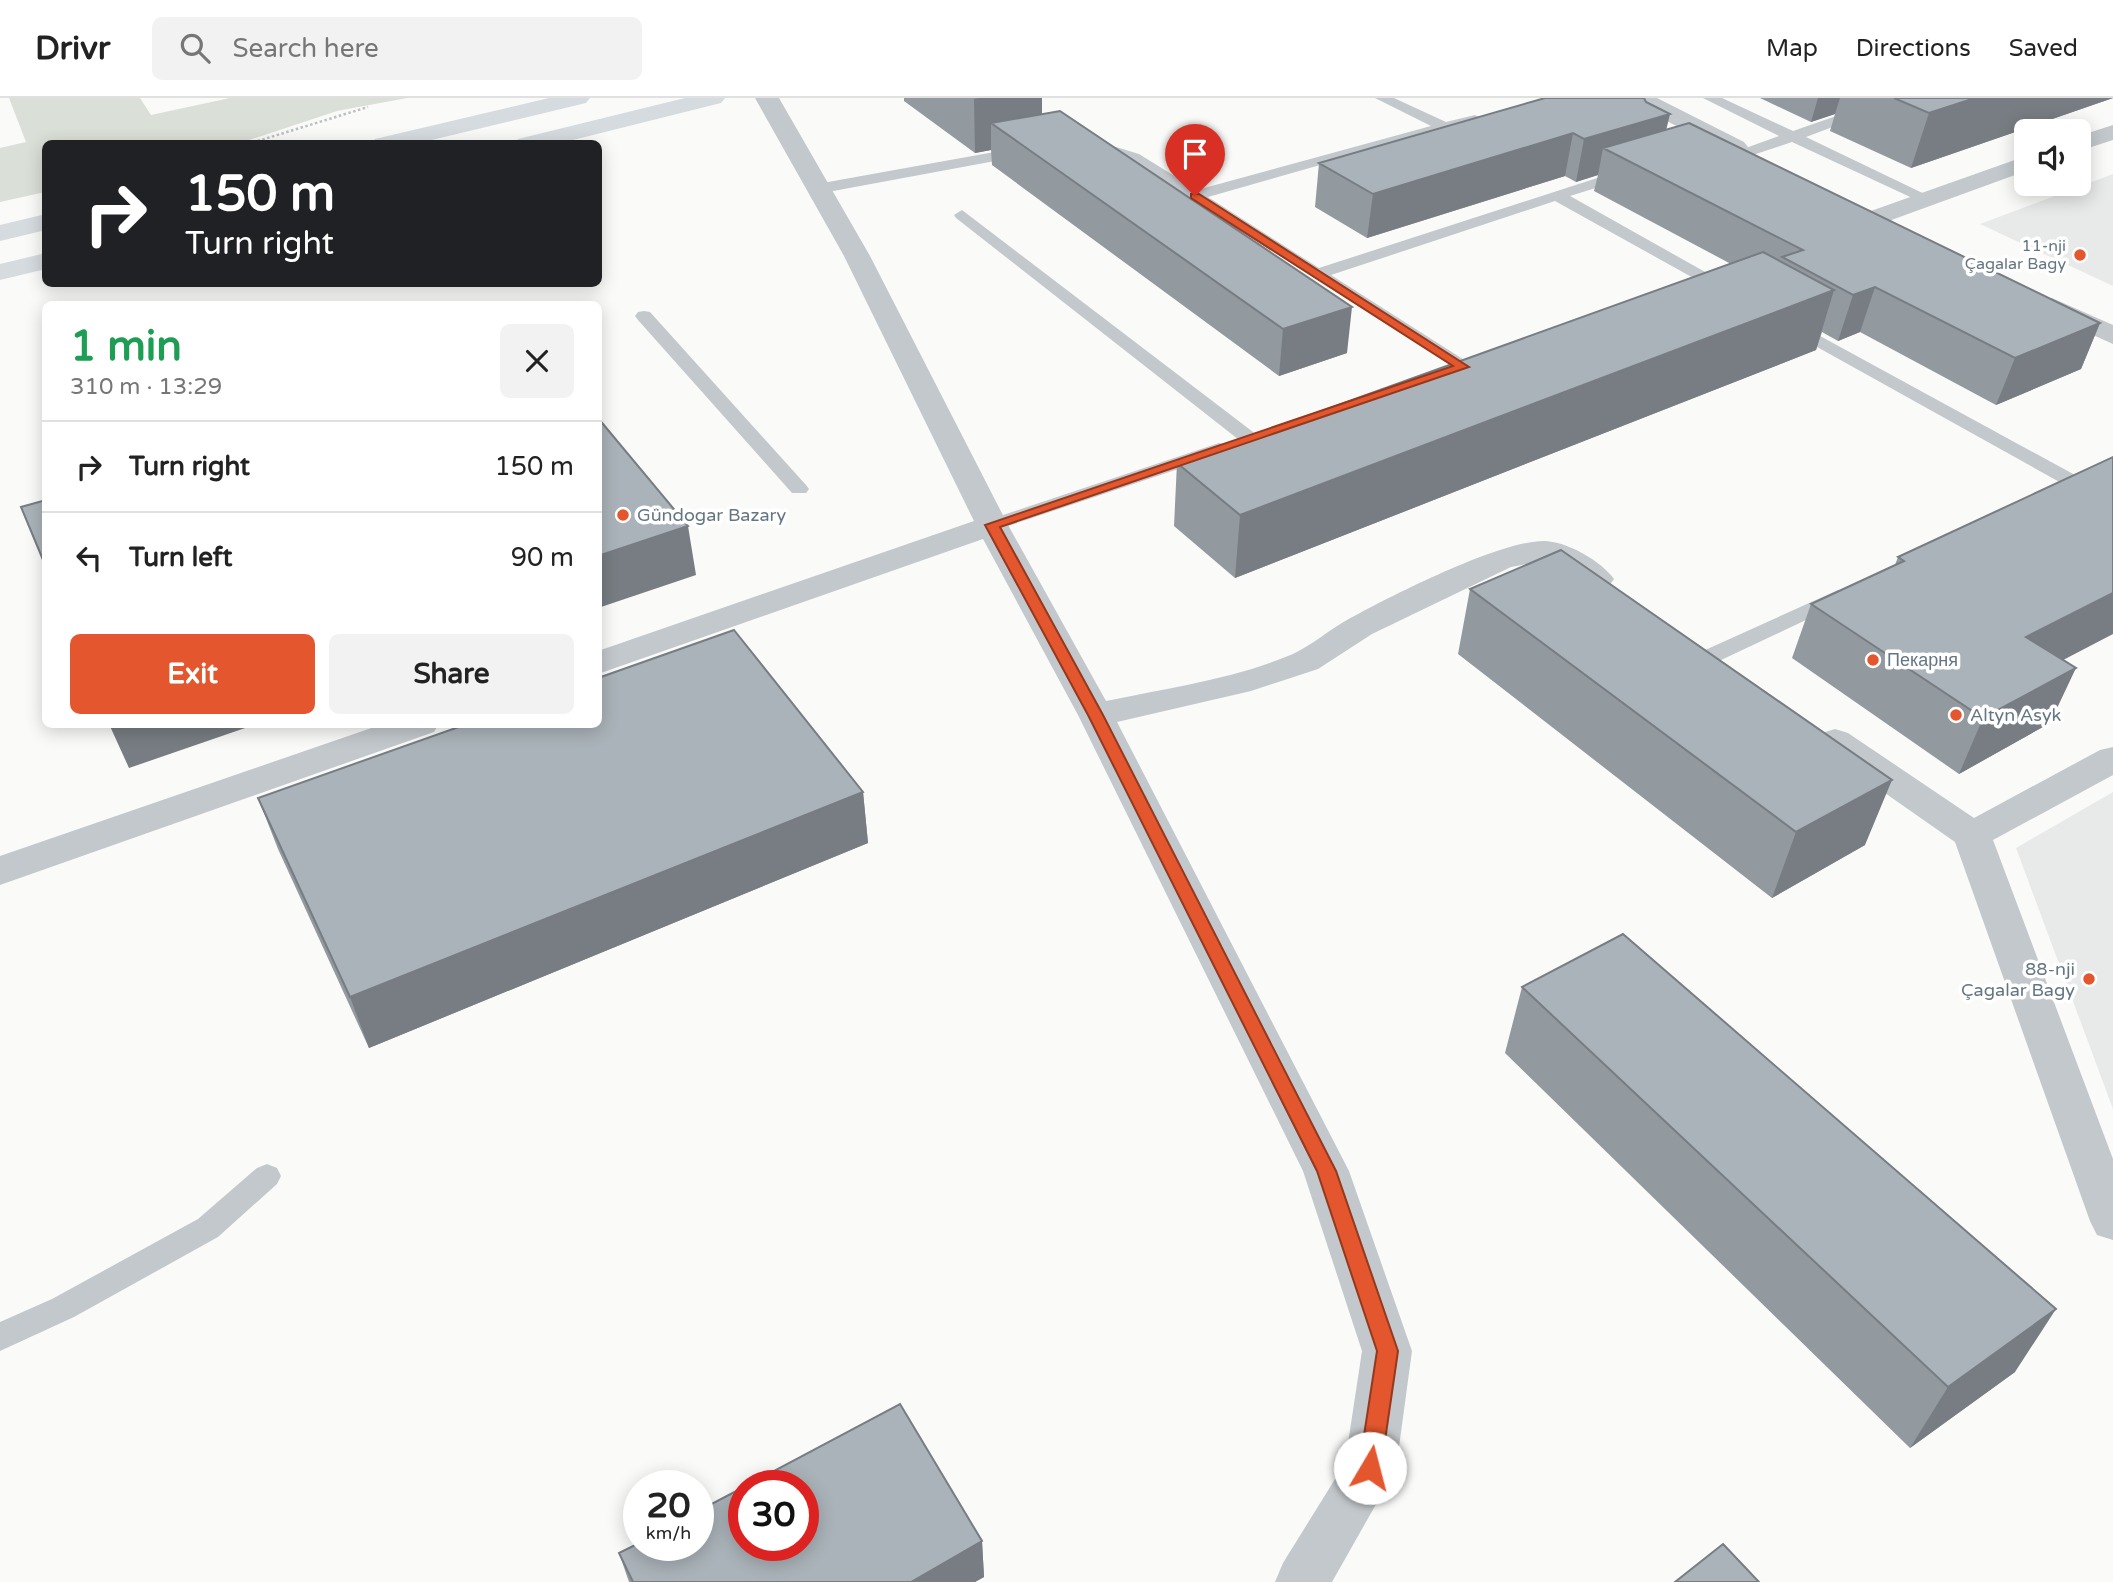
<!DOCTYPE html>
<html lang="en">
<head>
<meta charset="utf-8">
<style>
	body { margin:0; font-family:"Varela Round",sans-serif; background:#f2f2f2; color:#222; height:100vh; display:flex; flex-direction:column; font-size:26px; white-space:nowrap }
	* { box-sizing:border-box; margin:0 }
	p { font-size:23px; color:#767676 }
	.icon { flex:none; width:38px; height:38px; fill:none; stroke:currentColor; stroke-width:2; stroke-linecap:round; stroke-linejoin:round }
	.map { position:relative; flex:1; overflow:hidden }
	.sheet { position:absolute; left:42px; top:203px; width:560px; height:427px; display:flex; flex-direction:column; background:#fff; border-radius:10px; box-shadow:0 4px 18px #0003 }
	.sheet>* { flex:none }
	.top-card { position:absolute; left:42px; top:42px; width:560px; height:147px; border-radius:10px; box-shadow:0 4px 18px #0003; background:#202124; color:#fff; overflow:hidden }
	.buttons { position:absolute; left:2014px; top:21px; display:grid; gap:14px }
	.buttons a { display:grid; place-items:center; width:77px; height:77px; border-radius:10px; background:#fff; box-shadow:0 4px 18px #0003; font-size:35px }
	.speed { position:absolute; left:623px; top:1372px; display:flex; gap:14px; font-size:35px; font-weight:700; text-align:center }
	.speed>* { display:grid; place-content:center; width:91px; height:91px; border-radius:50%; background:#fff; box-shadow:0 4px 18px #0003; line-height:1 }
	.speed small { font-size:18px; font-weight:400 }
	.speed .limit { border:10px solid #d22; background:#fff; color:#111 }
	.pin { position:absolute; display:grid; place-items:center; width:60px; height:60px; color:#fff; margin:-72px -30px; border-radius:50% 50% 50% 0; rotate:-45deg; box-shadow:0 0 7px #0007 }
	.pin .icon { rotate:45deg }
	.me { position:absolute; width:77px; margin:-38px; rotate:8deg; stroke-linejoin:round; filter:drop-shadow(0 0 5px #0008) }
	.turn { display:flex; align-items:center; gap:24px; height:147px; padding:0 28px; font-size:32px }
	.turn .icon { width:91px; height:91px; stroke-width:2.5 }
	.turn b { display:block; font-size:49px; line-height:60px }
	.round { display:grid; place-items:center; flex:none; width:74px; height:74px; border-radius:10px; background:#f2f2f2 }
	.head { display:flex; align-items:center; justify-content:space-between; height:119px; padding:0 28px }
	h1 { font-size:42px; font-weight:700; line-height:52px; color:#1e9e55 }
	.cta { display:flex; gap:14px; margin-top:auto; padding:14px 28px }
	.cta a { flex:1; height:80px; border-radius:10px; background:#e4572e; color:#fff; font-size:28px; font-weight:700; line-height:80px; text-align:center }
	.cta a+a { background:#f2f2f2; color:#222 }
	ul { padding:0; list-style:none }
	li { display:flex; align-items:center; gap:21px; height:91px; padding:0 28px; border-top:2px solid #e0e0e0 }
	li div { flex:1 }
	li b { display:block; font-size:26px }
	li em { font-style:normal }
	header { display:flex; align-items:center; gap:42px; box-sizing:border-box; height:98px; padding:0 35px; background:#fff; border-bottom:2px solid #e0e0e0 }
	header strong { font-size:33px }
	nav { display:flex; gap:38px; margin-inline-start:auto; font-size:24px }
	.search { width:490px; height:63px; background:#f2f2f2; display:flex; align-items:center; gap:18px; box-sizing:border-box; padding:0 24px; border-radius:10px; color:#767676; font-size:26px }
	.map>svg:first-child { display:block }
	.built { fill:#e8e9e9 }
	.green { fill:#dadfd7 }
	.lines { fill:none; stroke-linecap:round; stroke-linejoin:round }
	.path { stroke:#bbbfc2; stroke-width:2.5; stroke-dasharray:2.5 2.5; stroke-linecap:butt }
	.lane { fill:#c3c8cc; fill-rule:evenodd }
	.street { fill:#c3c8cc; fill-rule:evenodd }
	.secondary { fill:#d6dbdf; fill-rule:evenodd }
	.wall { fill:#929a9f }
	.shaded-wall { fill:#777d82 }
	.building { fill:#aab3b9; stroke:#777d82; stroke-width:2 }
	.route { fill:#e4572e; stroke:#94391e; stroke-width:2 }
	.poi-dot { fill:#e4572e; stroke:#fff; stroke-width:2.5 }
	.labels { text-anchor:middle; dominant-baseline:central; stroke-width:7; stroke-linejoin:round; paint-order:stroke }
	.far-poi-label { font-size:16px; fill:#657683; stroke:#fff; text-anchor:end }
	.poi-label { font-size:18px; fill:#657683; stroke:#fff; text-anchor:start }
</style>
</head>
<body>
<header>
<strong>Drivr</strong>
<div class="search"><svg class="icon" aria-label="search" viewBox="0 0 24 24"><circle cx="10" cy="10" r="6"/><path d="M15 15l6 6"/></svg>Search here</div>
<nav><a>Map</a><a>Directions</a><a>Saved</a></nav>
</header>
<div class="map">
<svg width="2113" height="1484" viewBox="0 0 2113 1484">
	<rect width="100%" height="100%" fill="#fafaf8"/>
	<!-- built -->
	<path class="built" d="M 2113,76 L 2113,188 L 1980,126 Z
		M 2113,694 L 2113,1011 L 2016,750 Z"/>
	<!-- green -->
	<path class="green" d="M 9,0 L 140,0 L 151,17 L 230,0 L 407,0 L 337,13 L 240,45 L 46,46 L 45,94 L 0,104 L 0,50 L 26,44 Z"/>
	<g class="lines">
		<!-- path -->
		<path class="path" d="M 248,46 L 368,9"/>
		<!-- lane -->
		<path class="lane" d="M 1375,0 L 1394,0 L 1446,24 L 1475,17 L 1482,21 L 1208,99 L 1319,170 L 1628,70 L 1634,72 L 1634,78 L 1570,98 L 1739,193 L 1730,198 L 1724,197 L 1555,103 L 1331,177 L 1469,265 L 1472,269 L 1469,273 L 1463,274 L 1129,62 L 1085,47 L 1093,42 L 1139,56 L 1197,92 L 1431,28 Z
			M 1703,0 L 1722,0 L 1793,33 L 1888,0 L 1909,0 L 1806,39 L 1935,101 L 1927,106 L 1921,104 L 1792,44 L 1753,57 L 1743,57 L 1743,51 L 1779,38 Z
			M 1022,49 L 1027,51 L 1027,57 L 817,96 L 809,91 L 817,86 Z
			M 962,112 L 1257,337 L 1260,341 L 1257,345 L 1243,345 L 956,120 L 954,117 Z
			M 644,213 L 650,214 L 806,387 L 809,391 L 806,395 L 792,395 L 638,222 L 635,218 L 638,214 Z
			M 1789,221 L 2086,383 L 2089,387 L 2079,393 L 2072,391 L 1783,230 L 1780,226 L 1783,222 Z
			M 1219,345 L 1226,347 L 1229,351 L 1226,355 L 999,431 L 985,431 L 982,427 L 985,423 Z
			M 1838,492 L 1849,498 L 1846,503 L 1719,563 L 1703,563 L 1700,558 L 1703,553 Z
			M 267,1066 L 277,1070 L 281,1078 L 277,1086 L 218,1139 L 74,1219 L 0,1253 L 0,1224 L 52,1201 L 198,1121 L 257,1070 Z"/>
		<!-- street -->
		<path class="street" d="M 755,0 L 779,0 L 870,158 L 1008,427 L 1106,603 C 1168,590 1234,581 1293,556 C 1312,547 1329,532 1347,522 C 1389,499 1500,442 1545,443 C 1568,444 1601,463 1614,481 L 1609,488 L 1597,491 L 1585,488 L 1558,469 L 1543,463 L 1511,469 L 1372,536 L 1318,571 L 1251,593 L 1117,624 L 1349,1073 L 1412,1253 L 1396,1371 L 1332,1484 L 1275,1484 L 1283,1465 L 1345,1365 L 1362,1253 L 1303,1073 L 1078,617 L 983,441 L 598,576 L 598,553 L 974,423 L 844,158 Z
			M 1627,0 L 1657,0 L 1744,44 L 1748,49 L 1744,54 L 1728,54 L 1631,5 Z
			M 2113,27 L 2113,42 L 2079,53 L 2079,38 Z
			M 2026,58 L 2026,73 L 1886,124 L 1868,124 L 1864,119 L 1868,114 Z
			M 2052,200 L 2113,227 L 2113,246 L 2042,214 L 2038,208 L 2042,202 Z
			M 383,626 L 439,626 L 434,634 L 0,787 L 0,758 Z
			M 1835,631 L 1848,635 L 1974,720 L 2100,652 L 2113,649 L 2113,677 L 1993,742 L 2113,1061 L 2113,1142 L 2097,1137 L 2090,1123 L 1955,744 L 1822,651 L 1817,643 L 1822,635 Z"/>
		<!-- secondary -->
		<path class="secondary" d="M 549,0 L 590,0 L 586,5 L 415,46 L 371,46 L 375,41 Z
			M 685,0 L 725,0 L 721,5 L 557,46 L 514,46 L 518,41 Z
			M 46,116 L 46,132 L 0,143 L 0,127 Z
			M 46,155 L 46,171 L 0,182 L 0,166 Z"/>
	</g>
	<!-- wall -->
	<path class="wall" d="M 904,0 L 1042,0 L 1042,16 L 1347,255 L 1279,278 L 992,67 L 991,52 L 975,55 L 904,3 Z
		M 1760,0 L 2113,0 L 1911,70 L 1830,33 L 1835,16 L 1811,24 Z
		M 1646,4 L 1666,32 L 2100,225 L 2081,271 L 1996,307 L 1860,234 L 1838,243 L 1822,234 L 1816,252 L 1235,480 L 1174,428 L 1177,365 L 1731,166 L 1594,93 L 1598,77 L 1576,84 L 1565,78 L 1367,140 L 1315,109 L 1319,65 Z
		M 1898,459 L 2063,562 L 2050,625 L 1959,676 L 1792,560 L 1811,506 L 1895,467 Z
		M 1470,491 L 1865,747 L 1772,800 L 1458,556 Z
		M 863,694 L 868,745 L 369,950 L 278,751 L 258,700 Z
		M 1522,889 L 2015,1274 L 1910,1350 L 1505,955 Z
		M 982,1443 L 984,1479 L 975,1484 L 629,1484 L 619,1455 Z"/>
	<!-- shaded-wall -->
	<path class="shaded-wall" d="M 978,0 L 1042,0 L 1042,43 L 991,25 L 991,52 L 975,55 L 974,1 Z
		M 1818,0 L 1840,0 L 1835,16 L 1811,24 Z
		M 1975,0 L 2113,0 L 1911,70 L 1929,15 Z
		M 1670,16 L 1660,58 L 1603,50 L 1598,77 L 1576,84 L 1584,41 Z
		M 1573,35 L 1565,78 L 1367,140 L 1373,96 Z
		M 1875,189 L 1860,234 L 1838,243 L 1853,197 Z
		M 1834,192 L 1816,252 L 1235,480 L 1240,417 Z
		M 1352,209 L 1347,255 L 1279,278 L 1283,231 Z
		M 2100,225 L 2081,271 L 1996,307 L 2015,260 Z
		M 688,428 L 696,477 L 598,510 L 598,458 Z
		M 2113,495 L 2113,536 L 2002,594 L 2026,539 Z
		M 2076,570 L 2050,625 L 1959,676 L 1983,620 Z
		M 109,626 L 257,626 L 129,670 Z
		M 1892,682 L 1865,747 L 1772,800 L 1796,734 Z
		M 863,694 L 868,745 L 369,950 L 350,899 Z
		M 2056,1211 L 2015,1274 L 1910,1350 L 1948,1289 Z
		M 982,1443 L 984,1479 L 975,1484 L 911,1484 Z"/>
	<!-- building -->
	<path class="building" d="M 1545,0 L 1644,0 L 1646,4 L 1670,16 L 1584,41 L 1573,35 L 1373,96 L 1319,65 Z
		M 1894,0 L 1975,0 L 1929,15 Z
		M 1060,13 L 1352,209 L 1283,231 L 991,25 Z
		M 1689,25 L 2100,225 L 2015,260 L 1875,189 L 1853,197 L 1782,159 L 1803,152 L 1603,50 Z
		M 1763,154 L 1834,192 L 1240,417 L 1177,365 Z
		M 598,320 L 688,428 L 598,458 Z
		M 2113,359 L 2113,495 L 2026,539 L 2076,570 L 1983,620 L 1811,506 L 1904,463 L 1898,459 Z
		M 46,402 L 46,469 L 21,409 Z
		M 1561,452 L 1892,682 L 1796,734 L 1470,491 Z
		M 734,532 L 863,694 L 350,899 L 258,700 L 467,626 L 598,626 L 598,580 Z
		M 1623,836 L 2056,1211 L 1948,1289 L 1522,889 Z
		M 900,1306 L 982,1443 L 911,1484 L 633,1484 L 619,1455 L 639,1445 L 639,1447 L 698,1447 L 698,1413 L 744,1389 L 744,1447 L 803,1447 L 803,1388 L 746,1388 Z
		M 1723,1446 L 1759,1484 L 1675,1484 Z"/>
	<!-- route -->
	<path class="route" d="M 1191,96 L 1199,96 L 1469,269 L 1000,429 L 1103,617 L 1336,1073 L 1398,1253 L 1381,1370 L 1378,1377 L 1370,1380 L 1363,1377 L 1359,1370 L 1377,1253 L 1317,1073 L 1088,617 L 985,427 L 1453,268 L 1191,100 Z"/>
	<!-- markers -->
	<g class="poi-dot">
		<circle cx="2080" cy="157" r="7"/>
		<circle cx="623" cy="417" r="7"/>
		<circle cx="1873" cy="562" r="7"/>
		<circle cx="1956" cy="617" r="7"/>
		<circle cx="2089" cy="881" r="7"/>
	</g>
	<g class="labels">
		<!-- far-poi labels -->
		<g class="far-poi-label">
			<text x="2066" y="148">11-nji<tspan x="2066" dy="18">Çagalar Bagy</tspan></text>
		</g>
		<!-- poi labels -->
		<g class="poi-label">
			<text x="637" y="417">Gündogar Bazary</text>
			<text x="1887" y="562">Пекарня</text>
			<text x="1970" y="617">Altyn Asyk</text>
			<text x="2075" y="871" text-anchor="end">88-nji<tspan x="2075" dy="21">Çagalar Bagy</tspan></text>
		</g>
	</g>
</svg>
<div class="buttons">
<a><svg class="icon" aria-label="sound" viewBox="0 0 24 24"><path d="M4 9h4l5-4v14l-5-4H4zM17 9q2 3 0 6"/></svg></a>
</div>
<div class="speed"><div>20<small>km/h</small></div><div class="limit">30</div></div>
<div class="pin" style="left:1195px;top:98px;background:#d93025"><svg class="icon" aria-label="arrive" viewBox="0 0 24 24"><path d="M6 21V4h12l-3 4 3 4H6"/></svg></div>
<svg class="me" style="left:1370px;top:1370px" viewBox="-20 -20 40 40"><circle r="19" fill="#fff"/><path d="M0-13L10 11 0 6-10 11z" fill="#e4572e"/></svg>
<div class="top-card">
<div class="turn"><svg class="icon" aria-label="right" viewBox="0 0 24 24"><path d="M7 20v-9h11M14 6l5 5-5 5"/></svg><div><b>150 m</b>Turn right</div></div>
</div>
<section class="sheet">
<div class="head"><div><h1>1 min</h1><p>310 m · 13:29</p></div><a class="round"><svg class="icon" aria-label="close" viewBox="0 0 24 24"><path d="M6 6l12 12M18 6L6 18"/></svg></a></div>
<ul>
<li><svg class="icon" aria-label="right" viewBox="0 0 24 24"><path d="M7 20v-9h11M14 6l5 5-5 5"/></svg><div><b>Turn right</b></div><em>150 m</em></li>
<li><svg class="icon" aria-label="left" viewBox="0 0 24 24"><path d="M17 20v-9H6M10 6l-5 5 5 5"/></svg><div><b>Turn left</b></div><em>90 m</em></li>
</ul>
<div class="cta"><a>Exit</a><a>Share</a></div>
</section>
</div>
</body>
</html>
